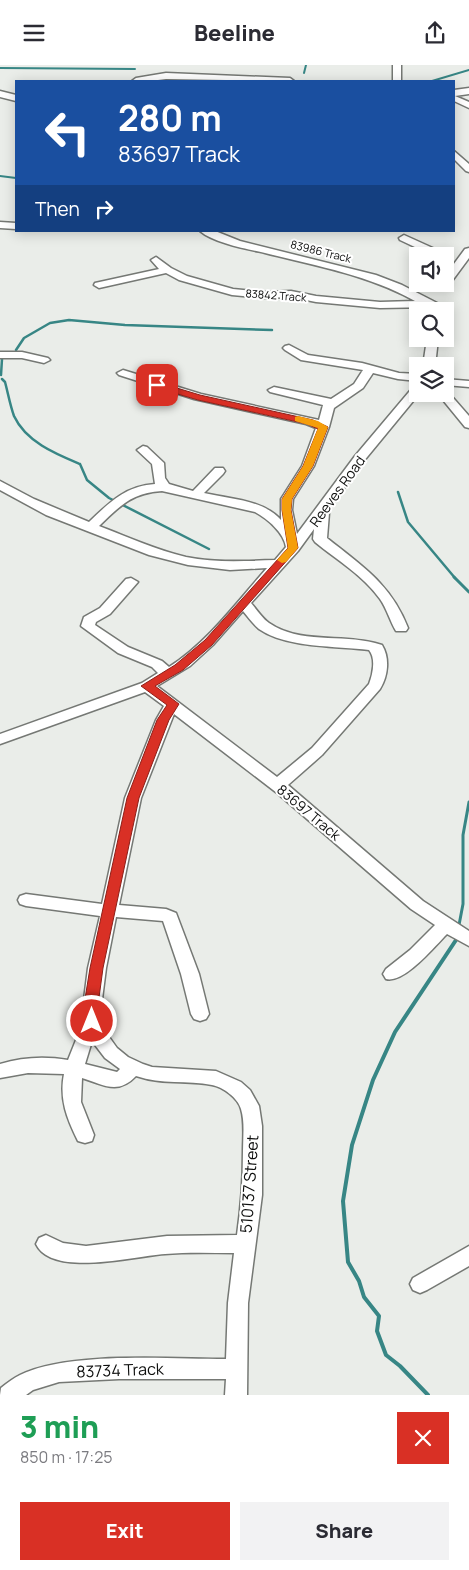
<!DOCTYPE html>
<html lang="en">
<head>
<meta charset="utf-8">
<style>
	body { margin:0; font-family:Manrope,sans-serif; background:#f2f2f3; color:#2b2b33; height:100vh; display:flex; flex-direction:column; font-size:19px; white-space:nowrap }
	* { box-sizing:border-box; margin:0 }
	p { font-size:16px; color:#7c7c81 }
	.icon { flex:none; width:28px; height:28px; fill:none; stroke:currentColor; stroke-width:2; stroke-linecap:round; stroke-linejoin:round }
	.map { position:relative; height:1330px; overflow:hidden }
	.sheet { display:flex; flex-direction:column; background:#fff; flex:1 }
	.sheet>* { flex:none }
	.hud { position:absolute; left:15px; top:15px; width:440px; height:152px; border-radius:0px; box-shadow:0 2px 12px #0003; background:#1a4fa0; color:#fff; overflow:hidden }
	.controls { position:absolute; left:409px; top:182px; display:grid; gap:10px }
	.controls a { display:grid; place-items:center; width:45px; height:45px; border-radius:0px; background:#fff; box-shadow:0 2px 12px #0003; font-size:25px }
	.pin { position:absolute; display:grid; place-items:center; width:42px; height:42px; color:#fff; margin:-21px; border-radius:10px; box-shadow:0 2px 8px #0006 }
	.me { position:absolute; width:55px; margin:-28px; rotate:0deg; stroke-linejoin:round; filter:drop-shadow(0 0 4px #0008) }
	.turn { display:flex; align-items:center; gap:18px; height:105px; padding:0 20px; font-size:22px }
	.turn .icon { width:65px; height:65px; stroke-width:2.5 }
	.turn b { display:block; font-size:35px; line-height:42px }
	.then { display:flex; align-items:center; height:48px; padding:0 20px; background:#0003; gap:10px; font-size:19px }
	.round { display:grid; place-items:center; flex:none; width:52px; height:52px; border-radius:0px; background:#f2f2f3 }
	.headline { display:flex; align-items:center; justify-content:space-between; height:85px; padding:0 20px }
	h1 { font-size:30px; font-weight:800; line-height:38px; color:#1e9e55 }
	.primary-button { display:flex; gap:10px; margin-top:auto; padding:10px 20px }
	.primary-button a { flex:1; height:58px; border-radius:0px; background:#d93025; color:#fff; font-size:20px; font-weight:800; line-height:58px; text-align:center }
	.primary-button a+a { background:#f2f2f3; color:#2b2b33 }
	header { display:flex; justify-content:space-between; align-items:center; height:65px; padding:0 20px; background:#fff; font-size:22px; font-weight:800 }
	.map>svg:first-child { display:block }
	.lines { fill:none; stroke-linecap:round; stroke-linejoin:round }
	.stream-far3 { stroke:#378685; stroke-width:2 }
	.stream-far2 { stroke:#378685; stroke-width:2.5 }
	.stream-far1 { stroke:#378685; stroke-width:3 }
	.stream { stroke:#378685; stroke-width:4 }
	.minor-casing { stroke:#757874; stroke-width:3 }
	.minor { fill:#fff; fill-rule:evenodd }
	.route { fill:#d93025; stroke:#8d1f18 }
	.slow { fill:#f59e0b }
	.labels { text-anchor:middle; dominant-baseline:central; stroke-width:4; stroke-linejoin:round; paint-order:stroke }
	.far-street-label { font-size:11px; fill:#0d0e0d; stroke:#fff }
	.street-label { font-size:14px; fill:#0d0e0d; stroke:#fff }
	.near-street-label { font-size:16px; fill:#0d0e0d; stroke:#fff }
</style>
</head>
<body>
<header><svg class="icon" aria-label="menu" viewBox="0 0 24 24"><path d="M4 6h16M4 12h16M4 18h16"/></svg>Beeline<svg class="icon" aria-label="share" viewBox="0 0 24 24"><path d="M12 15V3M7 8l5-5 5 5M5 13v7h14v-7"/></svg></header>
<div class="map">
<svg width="469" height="1330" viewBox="0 0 469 1330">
	<rect width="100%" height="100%" fill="#eaede9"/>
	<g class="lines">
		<!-- stream-far3 -->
		<path class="stream-far3" d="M 0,3 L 135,4
			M 304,8 L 306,0
			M 432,16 L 469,5
			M 0,111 L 16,113"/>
		<!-- stream-far2 -->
		<path class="stream-far2" d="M 16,285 L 24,273 L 50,258 L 69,255 L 125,260 L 272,265
			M 1,310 L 2,294
			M 2,314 L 5,317 C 8,328 10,340 14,351 C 26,377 56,389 80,399 L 87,415 L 109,433 L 209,484
			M 398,427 L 408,457 L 455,513"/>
		<!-- stream-far1 -->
		<path class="stream-far1" d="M 454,512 L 469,527
			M 459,860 L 463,839 L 463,770 L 469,737"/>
		<!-- stream -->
		<path class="stream" d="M 428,1330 L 400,1301 L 386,1290 L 377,1266 L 379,1251 L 364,1232 L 359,1216 L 348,1197 L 343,1136 L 352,1080 L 373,1015 L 395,967 L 456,875"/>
		<!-- minor casing -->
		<g class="minor-casing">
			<path id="minor" d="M 393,0 L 401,0 L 401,16 L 393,16 Z
				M 166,8 L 290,13 L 294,16 L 166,14 L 150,16 L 132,16 L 136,13 Z
				M 469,23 L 469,29 L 455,31 L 469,37 L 469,43 L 454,36 L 454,25 Z
				M 0,26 L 16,30 L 16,36 L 0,32 Z
				M 454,86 L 469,99 L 469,107 L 466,106 L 454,94 Z
				M 0,157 L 16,158 L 16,164 L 0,163 Z
				M 200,166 L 215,166 L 240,176 L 376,210 L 402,220 L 439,239 L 434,242 L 380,243 L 316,237 L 291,232 L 265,233 L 232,230 L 179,215 L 166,208 L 99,223 L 94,220 L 95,218 L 159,204 L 151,195 L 156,192 L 171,203 L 187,211 L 233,224 L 265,227 L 291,226 L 316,231 L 380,237 L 415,236 C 369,210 316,201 265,188 C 247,184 214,178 200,166 Z
				M 404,170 L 446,189 L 447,191 L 445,193 L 445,191 L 434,191 L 400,175 L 399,173 Z
				M 469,183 L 469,193 L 449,220 L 441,220 L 440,219 L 445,219 L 445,211 L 465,184 Z
				M 427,274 L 438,274 L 435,301 L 423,301 Z
				M 289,280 L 308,290 L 362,298 L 399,308 L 418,309 L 418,316 L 398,314 L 373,308 L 363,323 L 334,343 L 329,362 L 314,401 L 293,434 L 292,445 L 297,469 L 355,391 L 414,321 L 418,320 L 418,329 L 419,329 L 363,397 L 328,445 L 329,448 L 327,473 C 362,501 391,519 408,563 L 406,566 L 396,566 C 390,556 387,544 380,534 C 363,510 338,496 315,477 L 313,474 L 314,464 L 298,486 L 251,538 C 257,545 262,553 269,558 C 299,579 342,569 375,578 L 382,580 C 390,593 388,611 380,624 L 322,690 L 288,720 L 423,836 L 469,866 L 469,881 L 447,869 C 435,881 404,919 386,914 L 383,909 L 386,904 L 410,885 L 435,860 L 411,844 L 277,728 L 174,649 L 141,733 L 119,840 L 166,844 L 176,848 L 199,909 L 209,949 L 206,954 L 200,956 L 194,954 L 191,949 L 181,909 L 163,856 L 116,852 L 106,903 L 100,950 L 107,969 L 117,983 L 128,992 L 143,999 L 152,1002 L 216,1006 L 241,1017 L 250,1025 L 259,1041 L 262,1061 L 262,1130 L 248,1238 L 247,1330 L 225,1330 L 226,1314 L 119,1314 L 59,1317 L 33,1325 L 26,1330 L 0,1330 L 1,1323 C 7,1318 14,1313 20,1310 C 68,1286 171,1294 226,1294 L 228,1238 L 234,1188 C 211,1188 188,1187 165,1189 C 135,1191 52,1213 36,1179 L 39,1173 L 46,1170 L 63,1178 L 86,1181 L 167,1171 L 237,1170 C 241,1142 243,1114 243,1086 C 243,1072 245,1057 241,1044 C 238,1033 223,1022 212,1020 C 187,1015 162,1020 136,1011 C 118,1030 104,1020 82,1013 L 81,1037 L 94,1070 L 92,1076 L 85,1078 L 78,1076 C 67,1054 59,1034 64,1009 L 28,1008 L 0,1013 L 0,999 C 23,992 45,991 68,995 L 84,955 L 82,950 L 88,903 L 100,851 L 26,841 L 20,839 L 18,835 L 20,831 L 26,829 L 102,839 L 125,733 L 156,655 L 164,641 L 145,627 L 0,679 L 0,669 L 142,618 L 158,608 L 152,602 L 118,588 L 81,561 L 84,552 L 100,543 L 126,514 L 131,513 L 138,517 L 110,549 L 96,557 L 95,560 L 128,582 L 162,596 L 169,602 C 207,578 237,537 267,503 L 230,505 L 188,500 L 149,490 L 46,450 L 0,425 L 0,416 L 34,434 L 89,457 C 109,438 125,421 155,419 L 152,399 L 137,385 L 143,381 L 147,382 L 164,398 L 165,413 L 169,419 L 193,426 L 215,403 L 223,403 L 225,406 L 223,409 L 204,428 C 230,434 264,435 281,455 L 281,434 L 302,401 L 316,363 L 306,359 L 194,334 L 119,310 L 117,308 L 123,305 L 201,329 L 319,355 L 323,340 L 270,327 L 268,325 L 274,322 L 331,334 L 354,319 L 363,305 L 301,295 L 285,285 L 283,283 L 285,281 ZM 162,426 L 255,447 C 268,454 284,468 286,482 L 275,495 C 245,496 215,498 186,492 C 156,485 128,472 99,461 C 120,441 131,428 162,426 ZM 243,546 C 248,552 253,559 259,564 C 286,583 337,581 369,585 C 376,593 373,609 369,619 L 312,683 L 277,712 L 157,621 L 190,601 L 213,580 ZM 92,976 L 105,993 L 120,1004 L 117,1007 L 85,999 Z
				M 0,287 L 22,287 L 48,293 L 50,295 L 44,298 L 22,293 L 0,293 Z
				M 445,314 L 469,316 L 469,322 L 445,320 Z
				M 445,326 L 448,327 L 469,351 L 469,363 L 465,362 L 438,329 L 445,329 Z
				M 469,1181 L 469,1201 L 427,1225 L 420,1228 L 413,1225 L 410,1219 L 413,1213 Z"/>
		</g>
		<!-- minor -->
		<use href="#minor" class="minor"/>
	</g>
	<!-- route -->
	<path class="route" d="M 157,317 L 200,330 L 313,355 L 328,362 L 313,401 L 292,434 L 291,445 L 298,483 L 212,580 L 183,605 L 155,621 L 179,639 L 169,655 L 139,733 L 103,903 L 98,940 L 99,956 L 97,959 L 92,961 L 87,959 L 84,940 L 90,903 L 127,733 L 157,655 L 167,640 L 141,621 L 175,600 L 205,575 L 288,483 L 282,445 L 282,434 L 303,401 L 318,364 L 307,359 L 198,335 L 154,322 L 154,318 Z"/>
	<!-- slow -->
	<path class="slow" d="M 298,351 L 318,356 L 328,362 L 313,401 L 292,434 L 291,445 L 298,483 L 286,497 L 282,498 L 277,495 L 288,483 L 282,445 L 282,434 L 303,401 L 318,363 L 295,356 L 295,352 Z"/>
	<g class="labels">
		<!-- far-street labels -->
		<g class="far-street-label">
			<text transform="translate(321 186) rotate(14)">83986 Track</text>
			<text transform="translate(276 230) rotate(4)">83842 Track</text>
		</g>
		<!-- street labels -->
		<g class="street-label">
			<text transform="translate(337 426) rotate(-54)">Reeves Road</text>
			<text transform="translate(309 747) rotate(40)">83697 Track</text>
		</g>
		<!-- near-street labels -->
		<g class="near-street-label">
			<text transform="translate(249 1119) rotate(-86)">510137 Street</text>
			<text transform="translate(120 1305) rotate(-2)">83734 Track</text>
		</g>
	</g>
</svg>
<div class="controls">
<a><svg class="icon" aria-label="sound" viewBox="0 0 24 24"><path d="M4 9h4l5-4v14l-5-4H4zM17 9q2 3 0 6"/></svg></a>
<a><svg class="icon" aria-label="search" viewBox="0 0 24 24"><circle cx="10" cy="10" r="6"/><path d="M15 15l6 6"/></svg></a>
<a><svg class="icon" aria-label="layers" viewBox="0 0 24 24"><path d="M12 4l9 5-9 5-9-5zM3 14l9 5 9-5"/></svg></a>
</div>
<div class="pin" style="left:157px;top:320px;background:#d93025"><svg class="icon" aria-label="arrive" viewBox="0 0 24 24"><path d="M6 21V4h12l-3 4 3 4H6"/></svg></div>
<svg class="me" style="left:92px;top:956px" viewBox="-20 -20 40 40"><circle r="17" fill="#d93025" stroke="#fff" stroke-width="3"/><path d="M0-11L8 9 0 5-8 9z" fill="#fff"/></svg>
<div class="hud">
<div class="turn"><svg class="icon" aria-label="left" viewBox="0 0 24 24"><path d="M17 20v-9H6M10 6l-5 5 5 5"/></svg><div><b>280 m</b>83697 Track</div></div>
<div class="then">Then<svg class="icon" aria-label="right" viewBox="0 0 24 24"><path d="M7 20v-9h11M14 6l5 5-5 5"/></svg></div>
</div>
</div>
<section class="sheet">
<div class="headline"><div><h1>3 min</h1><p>850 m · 17:25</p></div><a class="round" style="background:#d93025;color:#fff"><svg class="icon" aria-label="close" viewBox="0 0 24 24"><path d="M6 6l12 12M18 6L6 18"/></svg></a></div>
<div class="primary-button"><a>Exit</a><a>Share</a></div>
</section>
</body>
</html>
